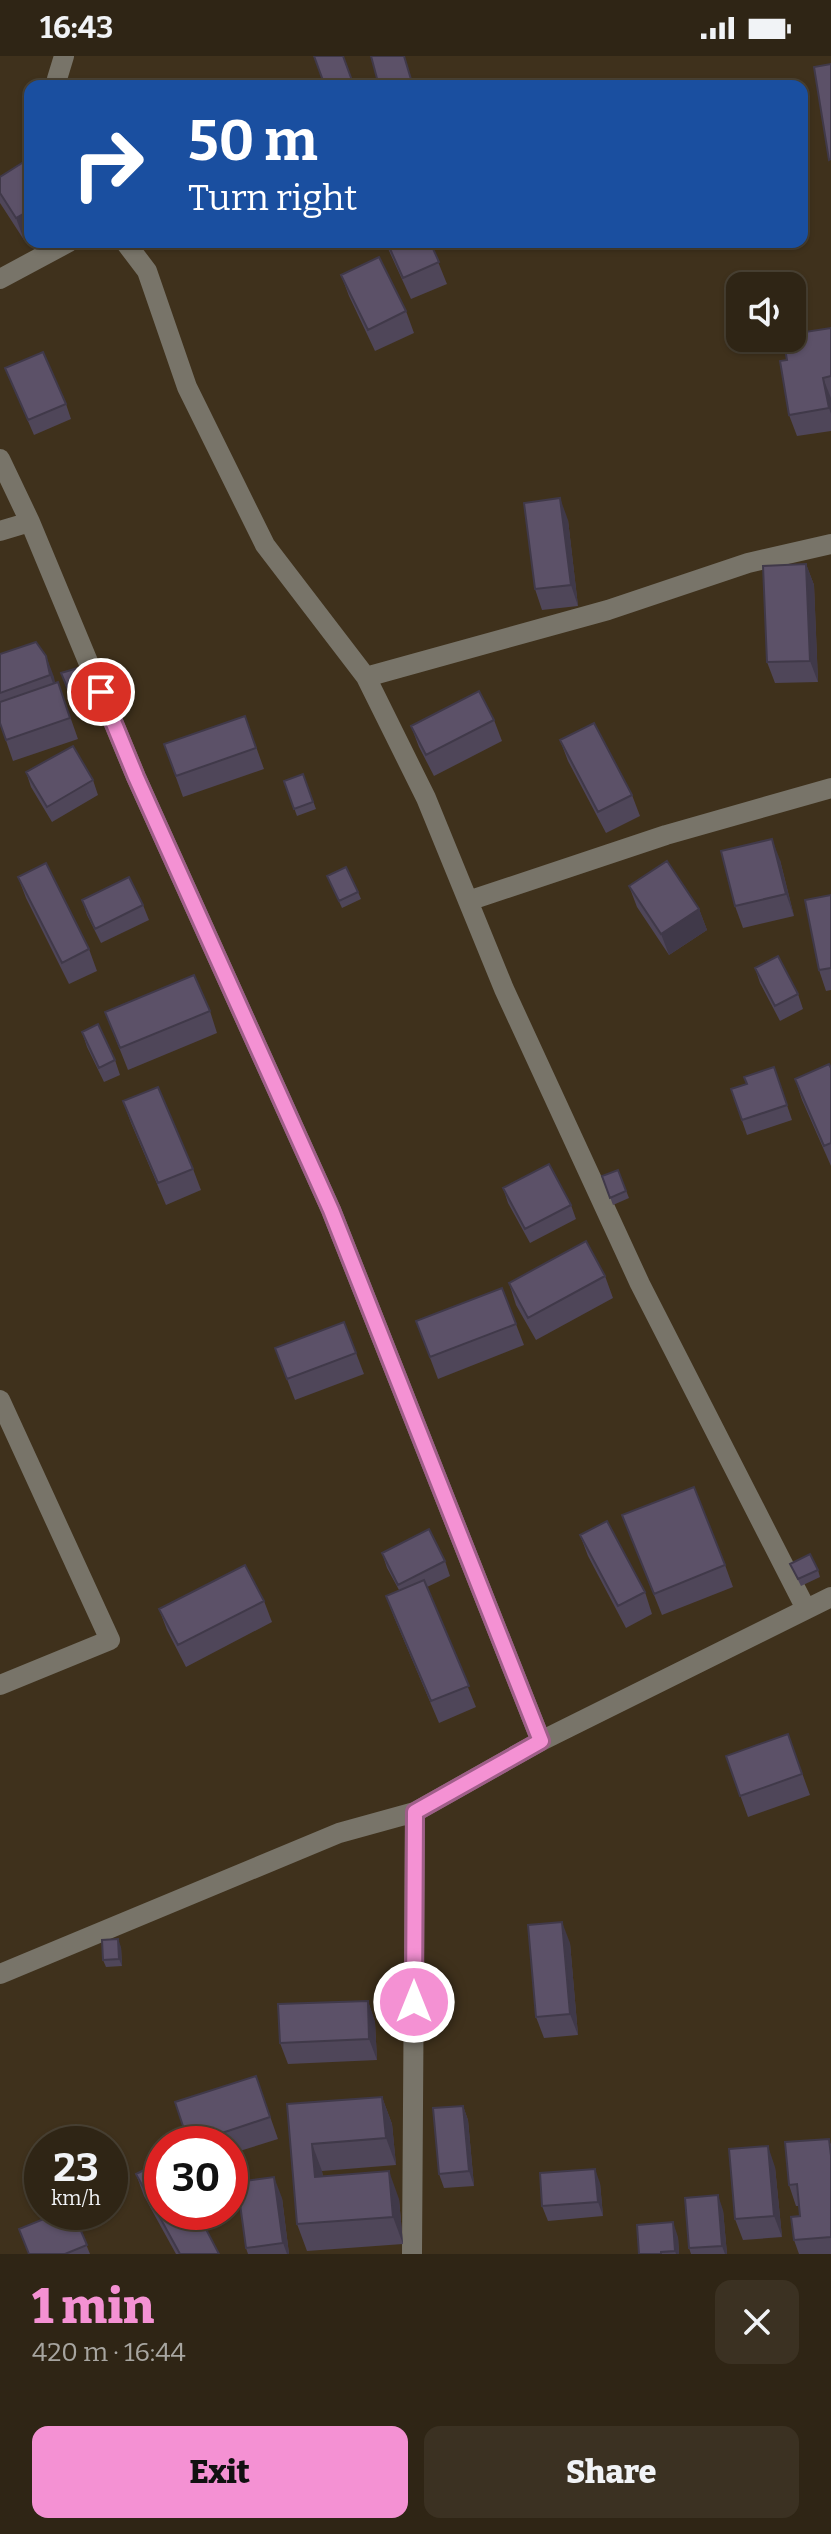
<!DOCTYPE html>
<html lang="en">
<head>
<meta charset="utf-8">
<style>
	body { margin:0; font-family:Bitter,serif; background:#3b3122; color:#f1f3f6; height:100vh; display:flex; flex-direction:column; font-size:30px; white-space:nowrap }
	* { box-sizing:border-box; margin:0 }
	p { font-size:26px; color:#a7a5a0 }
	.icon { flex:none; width:44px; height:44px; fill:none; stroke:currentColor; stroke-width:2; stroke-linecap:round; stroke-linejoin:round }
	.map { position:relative; height:2198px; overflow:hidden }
	.details { display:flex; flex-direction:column; background:#2f2515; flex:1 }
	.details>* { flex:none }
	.banner { position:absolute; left:24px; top:24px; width:784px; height:168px; border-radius:16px; box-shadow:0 2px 6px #0004,0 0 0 2px #4a4234; background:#1a4fa0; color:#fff; overflow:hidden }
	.tools { position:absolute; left:726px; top:216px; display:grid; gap:16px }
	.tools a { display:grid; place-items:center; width:80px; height:80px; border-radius:16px; background:#2f2515; box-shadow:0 2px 6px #0004,0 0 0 2px #4a4234; font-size:40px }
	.speed { position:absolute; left:24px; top:2070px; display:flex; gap:16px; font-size:40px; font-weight:700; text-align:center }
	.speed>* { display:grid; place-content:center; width:104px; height:104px; border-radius:50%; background:#2f2515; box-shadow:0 2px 6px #0004,0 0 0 2px #4a4234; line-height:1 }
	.speed small { font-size:20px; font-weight:400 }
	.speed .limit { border:12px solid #d22; background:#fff; color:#111 }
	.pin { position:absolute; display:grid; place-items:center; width:68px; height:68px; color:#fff; margin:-34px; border:4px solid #fff; border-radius:50%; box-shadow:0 2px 8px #0007 }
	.me { position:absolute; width:88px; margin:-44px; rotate:0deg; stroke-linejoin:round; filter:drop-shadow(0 0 6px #0008) }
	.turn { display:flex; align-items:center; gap:28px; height:168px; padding:0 32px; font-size:36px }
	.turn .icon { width:104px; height:104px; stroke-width:2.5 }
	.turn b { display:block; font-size:56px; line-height:68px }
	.round { display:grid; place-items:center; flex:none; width:84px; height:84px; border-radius:16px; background:#3b3122 }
	.head { display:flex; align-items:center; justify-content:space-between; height:136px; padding:0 32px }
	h1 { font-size:48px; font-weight:800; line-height:60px; color:#f491d3 }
	.cta { display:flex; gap:16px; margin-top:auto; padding:16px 32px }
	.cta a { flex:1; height:92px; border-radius:16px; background:#f491d3; color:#111; font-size:32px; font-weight:800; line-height:92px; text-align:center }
	.cta a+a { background:#3b3122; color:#f1f3f6 }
	.status { display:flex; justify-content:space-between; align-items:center; height:56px; padding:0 40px; background:#2f2515; direction:ltr }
	.status svg { height:22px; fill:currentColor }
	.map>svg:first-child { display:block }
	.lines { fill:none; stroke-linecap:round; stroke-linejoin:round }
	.minor { stroke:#787469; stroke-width:20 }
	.wall { fill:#4f4659 }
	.shaded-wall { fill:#403949 }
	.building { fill:#5c5168; stroke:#403949; stroke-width:2 }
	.route-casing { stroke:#9f5e89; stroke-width:20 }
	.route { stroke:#f491d3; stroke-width:14 }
</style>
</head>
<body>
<div class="status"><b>16:43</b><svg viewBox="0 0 49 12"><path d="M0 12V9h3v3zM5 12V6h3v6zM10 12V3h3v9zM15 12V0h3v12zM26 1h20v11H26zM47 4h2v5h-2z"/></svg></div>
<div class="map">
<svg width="831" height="2198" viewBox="0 0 831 2198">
	<rect width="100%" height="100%" fill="#3f311c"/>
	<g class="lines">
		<!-- minor -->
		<path class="minor" d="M 61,30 L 57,23 L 64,0
			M 125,186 L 147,215 L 187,331 L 265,489 L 366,621
			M 0,223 L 69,186
			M 0,403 L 30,466 L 136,721 L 331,1154 L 541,1685
			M 0,475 L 30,466
			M 468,845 L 666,779 L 831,732
			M 0,1344 L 110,1584 L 0,1629
			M 806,1553 L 640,1228 L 504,933 L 426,742 L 366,621 L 608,554 L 748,507 L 831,488
			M 0,1918 L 339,1777 L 415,1756 L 541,1685 L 831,1541
			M 412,2198 L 415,1756"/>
	</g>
	<!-- wall -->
	<path class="wall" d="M 30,102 L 30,180 L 24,184 L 0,147 L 0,121 Z
		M 385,186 L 430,186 L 447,228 L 411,243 Z
		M 341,219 L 406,255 L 414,277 L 375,295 L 349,240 Z
		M 831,272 L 831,375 L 797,380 L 789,359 L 787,304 Z
		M 5,312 L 66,348 L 71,363 L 34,379 Z
		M 568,464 L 578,550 L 542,554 L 535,533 Z
		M 806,508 L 814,529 L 818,626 L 775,627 L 767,606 Z
		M 0,598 L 46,600 L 55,627 L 58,626 L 78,683 L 13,705 L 0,667 Z
		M 78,612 L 86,633 L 69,639 L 61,617 Z
		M 245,660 L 264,713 L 183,741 L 164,688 Z
		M 494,664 L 502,685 L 434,720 L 419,691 L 411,670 Z
		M 560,684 L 632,739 L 640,760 L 606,777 L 568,705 Z
		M 26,716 L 93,724 L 98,739 L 52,766 L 31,731 Z
		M 303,718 L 316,753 L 297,760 L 284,725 Z
		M 780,804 L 794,860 L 743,872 L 735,850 Z
		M 327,820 L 358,836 L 361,843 L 342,852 Z
		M 18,821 L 89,893 L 97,915 L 69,928 L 26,842 Z
		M 629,830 L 699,853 L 707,874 L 669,899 L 637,851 Z
		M 831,839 L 831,934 L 826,935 L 819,914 Z
		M 82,844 L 143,849 L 149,864 L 101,887 L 87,859 Z
		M 755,912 L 798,938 L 803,953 L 780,965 L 760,927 Z
		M 210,955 L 217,977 L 128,1014 L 105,956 Z
		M 82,976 L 115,1004 L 120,1019 L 104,1026 L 87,991 Z
		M 774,1011 L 792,1064 L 747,1079 L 731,1033 L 747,1028 Z
		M 831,1012 L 831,1110 L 802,1044 L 795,1023 Z
		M 123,1045 L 193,1113 L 201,1134 L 166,1149 L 131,1067 Z
		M 618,1114 L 629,1142 L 613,1149 L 602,1120 Z
		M 503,1132 L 571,1149 L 576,1163 L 530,1187 L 508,1147 Z
		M 605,1220 L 613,1242 L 536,1284 L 516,1249 L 509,1227 Z
		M 502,1232 L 524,1289 L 438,1323 L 416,1265 Z
		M 275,1292 L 356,1297 L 364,1318 L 295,1344 Z
		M 622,1459 L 725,1509 L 733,1531 L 662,1559 Z
		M 580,1479 L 645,1536 L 652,1558 L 626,1572 L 588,1500 Z
		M 382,1497 L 445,1505 L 450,1520 L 427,1531 L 476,1651 L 439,1667 L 394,1561 L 386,1540 L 399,1534 L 387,1512 Z
		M 790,1508 L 818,1514 L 820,1521 L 801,1530 Z
		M 264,1545 L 272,1566 L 186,1611 L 167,1574 L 159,1553 Z
		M 788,1678 L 810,1739 L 748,1761 L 726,1700 Z
		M 570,1887 L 578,1979 L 544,1982 L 536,1961 Z
		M 121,1891 L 122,1910 L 106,1911 L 103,1904 Z
		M 368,1945 L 375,1966 L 377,2004 L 288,2008 L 280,1987 Z
		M 256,2020 L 278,2083 L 230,2098 L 230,2088 L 189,2088 Z
		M 382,2041 L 392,2068 L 396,2109 L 322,2115 L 323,2121 L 399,2143 L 403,2188 L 307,2195 L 297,2168 L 287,2048 Z
		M 463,2050 L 468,2064 L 474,2130 L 444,2132 L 439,2118 Z
		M 831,2087 L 831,2198 L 799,2198 L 794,2184 L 800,2160 L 799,2150 L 796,2150 L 789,2129 Z
		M 775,2111 L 782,2181 L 743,2184 L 735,2163 Z
		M 136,2118 L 219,2198 L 176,2198 L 144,2140 Z
		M 600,2127 L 603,2160 L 548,2165 L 542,2150 Z
		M 282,2142 L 289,2198 L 248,2198 L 246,2192 Z
		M 723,2154 L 727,2198 L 691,2198 L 689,2192 Z
		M 73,2156 L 90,2198 L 29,2198 Z
		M 678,2181 L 679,2198 L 639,2198 Z"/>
	<!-- shaded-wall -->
	<path class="shaded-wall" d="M 30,154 L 30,180 L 24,184 L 16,162 Z
		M 823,322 L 831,342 L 831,358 L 829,352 Z
		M 560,442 L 568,464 L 578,550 L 571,529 Z
		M 806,508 L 814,529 L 818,626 L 810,605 Z
		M 46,600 L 54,621 L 58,641 L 50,619 Z
		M 772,783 L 780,804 L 794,860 L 786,838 Z
		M 699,853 L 707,874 L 669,899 L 661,878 Z
		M 562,1866 L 570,1887 L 578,1979 L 570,1958 Z
		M 118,1883 L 121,1891 L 122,1910 L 119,1903 Z
		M 368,1945 L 375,1966 L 377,2004 L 369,1983 Z
		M 382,2041 L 392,2068 L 396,2109 L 386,2082 Z
		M 463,2050 L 468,2064 L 474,2130 L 469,2115 Z
		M 312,2088 L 322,2115 L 325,2149 L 315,2121 Z
		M 768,2090 L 775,2111 L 782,2181 L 774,2160 Z
		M 595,2113 L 600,2127 L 603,2160 L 598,2146 Z
		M 389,2115 L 399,2143 L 403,2188 L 393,2161 Z
		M 274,2121 L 282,2142 L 289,2198 L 287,2198 L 283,2187 Z
		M 718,2139 L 723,2154 L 727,2198 L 725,2198 L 722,2190 Z
		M 673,2166 L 678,2181 L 679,2198 L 676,2198 L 675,2195 Z"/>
	<!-- building -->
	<path class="building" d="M 314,0 L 343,0 L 354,30 L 325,30 Z
		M 371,0 L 404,0 L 413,30 L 379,30 Z
		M 831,8 L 831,103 L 829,104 L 814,11 Z
		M 30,102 L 30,154 L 16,162 L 0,137 L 0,121 Z
		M 387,186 L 430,186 L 439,206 L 403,222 Z
		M 379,201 L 406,255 L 368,274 L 341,219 Z
		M 831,272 L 831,320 L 823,322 L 829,352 L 789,359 L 780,305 L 787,304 L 783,282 L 792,282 L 792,278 Z
		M 43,296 L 66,348 L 28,364 L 5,312 Z
		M 560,442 L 571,529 L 535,533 L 524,447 Z
		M 806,508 L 810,605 L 767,606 L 763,510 Z
		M 36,586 L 46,600 L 50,619 L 0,637 L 0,598 Z
		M 78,612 L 83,626 L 67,631 L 61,617 Z
		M 58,626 L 70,662 L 6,684 L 0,667 L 0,646 Z
		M 479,635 L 494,664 L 426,699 L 411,670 Z
		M 245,660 L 256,692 L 176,720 L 164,688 Z
		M 594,667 L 632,739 L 598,756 L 560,684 Z
		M 73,690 L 93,724 L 47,751 L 26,716 Z
		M 303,718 L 313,746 L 294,753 L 284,725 Z
		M 772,783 L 786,838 L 735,850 L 721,795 Z
		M 667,805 L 699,853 L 661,878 L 629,830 Z
		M 46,807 L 89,893 L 62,907 L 18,821 Z
		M 346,811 L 358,836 L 339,845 L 327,820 Z
		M 129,821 L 143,849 L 95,873 L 82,844 Z
		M 831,839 L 831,912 L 819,914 L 805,844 Z
		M 778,900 L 798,938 L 775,950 L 755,912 Z
		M 194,919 L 210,955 L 120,992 L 105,956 Z
		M 98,968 L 115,1004 L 99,1012 L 82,976 Z
		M 829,1008 L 831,1012 L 831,1087 L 824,1090 L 795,1023 Z
		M 774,1011 L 787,1049 L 742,1064 L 731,1033 L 747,1028 L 744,1021 Z
		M 158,1031 L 193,1113 L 158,1127 L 123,1045 Z
		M 549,1108 L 571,1149 L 525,1173 L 503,1132 Z
		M 618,1114 L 626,1135 L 610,1142 L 602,1120 Z
		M 586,1185 L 605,1220 L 528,1262 L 509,1227 Z
		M 502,1232 L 516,1268 L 430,1301 L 416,1265 Z
		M 344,1266 L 356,1297 L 287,1323 L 275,1292 Z
		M 694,1431 L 725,1509 L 654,1538 L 622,1459 Z
		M 607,1465 L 645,1536 L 618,1550 L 580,1479 Z
		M 429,1473 L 445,1505 L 398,1529 L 382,1497 Z
		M 810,1498 L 818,1514 L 798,1523 L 790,1508 Z
		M 245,1509 L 264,1545 L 178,1589 L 159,1553 Z
		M 424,1524 L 469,1630 L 431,1645 L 386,1540 Z
		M 788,1678 L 802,1718 L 740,1740 L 726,1700 Z
		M 562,1866 L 570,1958 L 536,1961 L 528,1869 Z
		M 118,1883 L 119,1903 L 103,1904 L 102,1884 Z
		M 368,1945 L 369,1983 L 280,1987 L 278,1948 Z
		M 256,2020 L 270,2061 L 189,2088 L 175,2046 Z
		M 382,2041 L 386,2082 L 312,2088 L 315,2121 L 389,2115 L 393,2161 L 297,2168 L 287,2048 Z
		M 463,2050 L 469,2115 L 439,2118 L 433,2052 Z
		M 829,2083 L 831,2100 L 831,2181 L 794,2184 L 791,2161 L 800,2160 L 797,2128 L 789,2129 L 785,2086 Z
		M 768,2090 L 774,2160 L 735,2163 L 729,2093 Z
		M 162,2105 L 162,2156 L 197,2156 L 219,2198 L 180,2198 L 136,2118 Z
		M 595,2113 L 598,2146 L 542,2150 L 540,2117 Z
		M 274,2121 L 283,2187 L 246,2192 L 237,2126 Z
		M 718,2139 L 722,2190 L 689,2192 L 685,2142 Z
		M 61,2156 L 73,2156 L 87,2189 L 65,2198 L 29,2198 L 19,2173 Z
		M 673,2166 L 675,2195 L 661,2196 L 661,2198 L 639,2198 L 637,2169 Z"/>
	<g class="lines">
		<!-- route casing -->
		<g class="route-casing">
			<path id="route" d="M 101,636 L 136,721 L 331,1154 L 541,1685 L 415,1756 L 414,1946"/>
		</g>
		<!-- route -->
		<use href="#route" class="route"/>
	</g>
</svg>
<div class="tools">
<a><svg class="icon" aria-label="sound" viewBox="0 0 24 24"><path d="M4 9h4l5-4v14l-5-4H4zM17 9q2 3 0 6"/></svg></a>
</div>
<div class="speed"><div>23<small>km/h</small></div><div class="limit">30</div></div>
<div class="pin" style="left:101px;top:636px;background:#d93025"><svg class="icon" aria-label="arrive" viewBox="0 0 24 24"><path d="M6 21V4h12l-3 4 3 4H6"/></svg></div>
<svg class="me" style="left:414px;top:1946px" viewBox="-20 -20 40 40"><circle r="17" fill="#f491d3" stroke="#fff" stroke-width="3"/><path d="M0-11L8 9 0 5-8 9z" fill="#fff"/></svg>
<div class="banner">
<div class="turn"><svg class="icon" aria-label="right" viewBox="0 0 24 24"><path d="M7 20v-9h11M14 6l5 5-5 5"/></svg><div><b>50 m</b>Turn right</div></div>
</div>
</div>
<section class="details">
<div class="head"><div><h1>1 min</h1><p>420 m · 16:44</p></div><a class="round"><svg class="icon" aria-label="close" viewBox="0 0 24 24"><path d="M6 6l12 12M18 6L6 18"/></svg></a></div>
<div class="cta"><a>Exit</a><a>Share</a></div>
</section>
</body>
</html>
